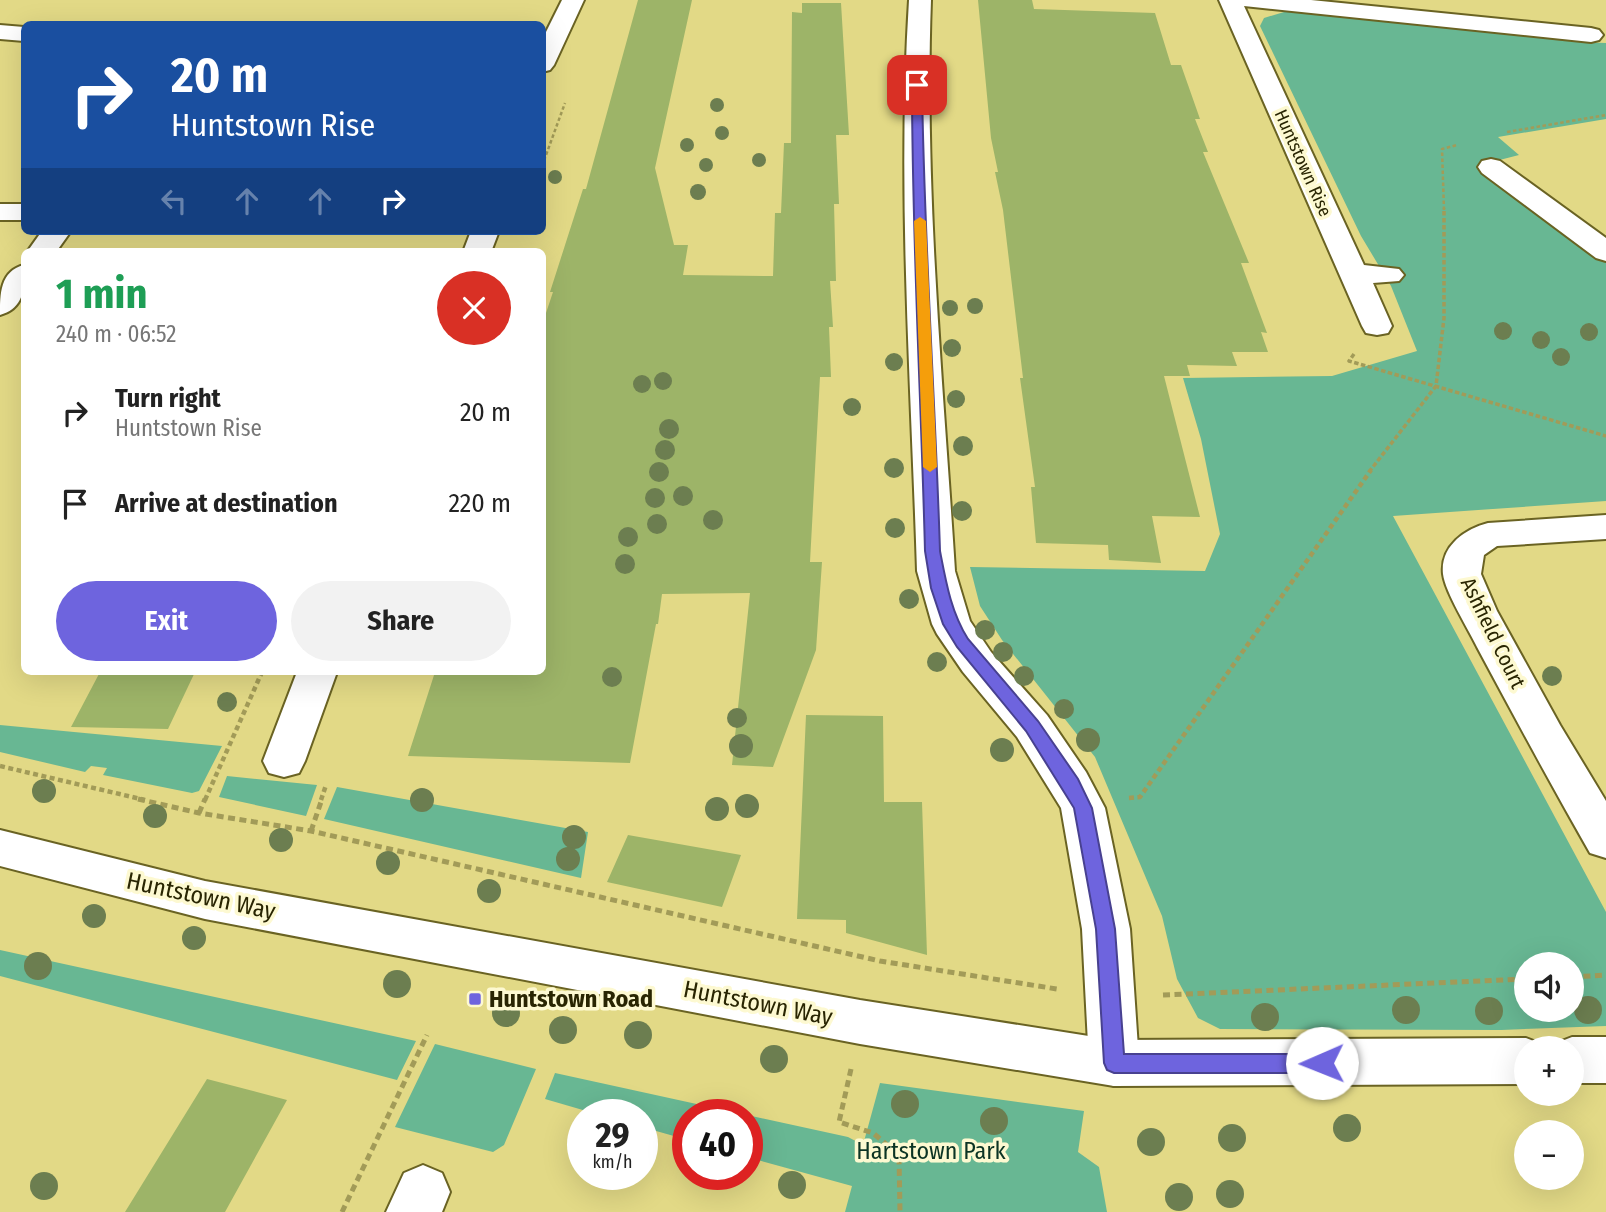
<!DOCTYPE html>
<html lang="en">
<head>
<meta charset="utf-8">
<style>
	body { margin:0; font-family:"Fira Sans Condensed",sans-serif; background:#f2f2f2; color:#222; height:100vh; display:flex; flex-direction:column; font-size:26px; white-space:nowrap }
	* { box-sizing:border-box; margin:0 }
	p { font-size:23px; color:#767676 }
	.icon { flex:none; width:38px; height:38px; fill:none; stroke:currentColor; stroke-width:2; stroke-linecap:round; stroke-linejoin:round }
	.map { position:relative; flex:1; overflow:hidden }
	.sheet { position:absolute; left:21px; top:248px; width:525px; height:427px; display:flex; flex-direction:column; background:#fff; border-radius:10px; box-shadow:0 7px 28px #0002 }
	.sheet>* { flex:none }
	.guide { position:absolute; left:21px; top:21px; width:525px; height:214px; border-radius:10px; box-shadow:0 7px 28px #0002; background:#1a4fa0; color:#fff; overflow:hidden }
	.buttons { position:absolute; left:1514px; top:952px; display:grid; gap:14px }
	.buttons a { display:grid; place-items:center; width:70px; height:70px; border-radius:50%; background:#fff; box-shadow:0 7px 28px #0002; font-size:35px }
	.speed { position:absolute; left:567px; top:1099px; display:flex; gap:14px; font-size:35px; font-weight:700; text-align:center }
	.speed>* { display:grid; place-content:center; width:91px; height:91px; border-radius:50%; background:#fff; box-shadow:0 7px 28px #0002; line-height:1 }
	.speed small { font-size:18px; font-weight:400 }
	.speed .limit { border:10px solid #d22; background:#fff; color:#111 }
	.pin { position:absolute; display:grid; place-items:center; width:60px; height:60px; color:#fff; margin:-30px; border-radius:14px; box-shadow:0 4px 10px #0006 }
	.me { position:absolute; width:77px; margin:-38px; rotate:269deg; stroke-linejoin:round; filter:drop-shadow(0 0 5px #0008) }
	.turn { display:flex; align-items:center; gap:24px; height:147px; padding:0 35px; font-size:32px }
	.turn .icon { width:91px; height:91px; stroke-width:2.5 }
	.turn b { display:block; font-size:49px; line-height:60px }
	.lanes { display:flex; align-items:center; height:66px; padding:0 35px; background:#0003; justify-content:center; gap:35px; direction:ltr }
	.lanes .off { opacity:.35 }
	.round { display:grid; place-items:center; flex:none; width:74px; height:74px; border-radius:37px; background:#f2f2f2 }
	.headline { display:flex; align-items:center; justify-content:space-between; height:119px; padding:0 35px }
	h1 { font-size:42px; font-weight:700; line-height:52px; color:#1e9e55 }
	.button { display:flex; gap:14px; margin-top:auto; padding:14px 35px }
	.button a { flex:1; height:80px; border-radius:42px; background:#6e64de; color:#fff; font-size:28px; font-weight:700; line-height:80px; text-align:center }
	.button a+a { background:#f2f2f2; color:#222 }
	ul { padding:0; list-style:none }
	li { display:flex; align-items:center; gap:21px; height:91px; padding:0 35px }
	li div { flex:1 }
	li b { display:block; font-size:26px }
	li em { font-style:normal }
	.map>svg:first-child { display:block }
	.green { fill:#68b793; fill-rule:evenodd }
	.building { fill:#9db468 }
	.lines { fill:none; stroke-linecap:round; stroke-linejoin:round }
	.minor-casing { stroke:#6a6323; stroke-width:4 }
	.tertiary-casing { stroke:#6a6323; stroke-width:4 }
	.path-far3 { stroke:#a29b58; stroke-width:2.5; stroke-dasharray:3.5 2.5; stroke-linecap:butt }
	.path-far2 { stroke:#a29b58; stroke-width:3.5; stroke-dasharray:4.5 2.5; stroke-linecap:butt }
	.path-far1 { stroke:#a29b58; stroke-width:4.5; stroke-dasharray:5 3.5; stroke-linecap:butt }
	.path { stroke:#a29b58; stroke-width:5; stroke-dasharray:7 4.5; stroke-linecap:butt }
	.minor { fill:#fff; fill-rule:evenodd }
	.tertiary { fill:#fff; fill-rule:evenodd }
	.tree { fill:#6c7e50 }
	.route { fill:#6e64de; stroke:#484190; stroke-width:2 }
	.slow { fill:#f59e0b }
	.poi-dot { fill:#6e64de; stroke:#fdf9d1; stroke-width:2.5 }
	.labels { text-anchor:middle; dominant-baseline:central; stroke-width:7; stroke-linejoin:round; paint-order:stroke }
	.far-street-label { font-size:18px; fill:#292502; stroke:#fdf9d1 }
	.street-label { font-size:21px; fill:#292502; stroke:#fdf9d1 }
	.near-street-label { font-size:24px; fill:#292502; stroke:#fdf9d1 }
	.near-poi-label { font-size:24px; font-weight:bold; fill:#292502; stroke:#fdf9d1; text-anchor:start }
	.near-park-label { font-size:24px; fill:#0c3424; stroke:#fdf9d1 }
</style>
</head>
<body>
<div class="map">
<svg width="1606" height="1212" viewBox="0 0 1606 1212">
	<rect width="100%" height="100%" fill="#e2d986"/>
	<!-- green -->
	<path class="green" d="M 1294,9 L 1578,42 L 1606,43 L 1606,119 L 1498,137 L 1519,155 L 1484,164 L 1606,260 L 1606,501 L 1393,516 L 1606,912 L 1606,1026 L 1501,1030 L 1220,1029 L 1198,1018 L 1177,979 L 1162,916 L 1095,757 L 1002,640 L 980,606 L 970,567 L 1205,571 L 1220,534 L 1201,439 L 1183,378 L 1332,376 L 1417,351 L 1391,286 L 1361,236 L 1260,26 L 1264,18 ZM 1526,964 L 1572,964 L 1572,1010 L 1526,1010 Z
		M 0,725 L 222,746 L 199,791 L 192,793 L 103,775 L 107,768 L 91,766 L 85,772 L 0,752 Z
		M 227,776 L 317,785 L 306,816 L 219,797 Z
		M 337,787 L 588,832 L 581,878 L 324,819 Z
		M 0,950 L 416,1041 L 397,1080 L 0,976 Z
		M 435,1044 L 536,1069 L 504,1145 L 493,1152 L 395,1127 Z
		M 555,1073 L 848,1137 L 863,1145 L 880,1083 L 1084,1111 L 1078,1152 L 1099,1167 L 1107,1212 L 845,1212 L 852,1186 L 747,1157 L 747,1115 L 688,1115 L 688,1140 L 642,1127 L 642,1115 L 600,1115 L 545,1099 Z"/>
	<!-- building -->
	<path class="building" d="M 638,0 L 692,0 L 655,168 L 674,245 L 688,245 L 683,275 L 773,276 L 775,213 L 781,213 L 784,143 L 791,143 L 792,12 L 802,13 L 802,3 L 841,3 L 849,135 L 836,135 L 839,204 L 834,204 L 836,281 L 830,281 L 833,327 L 829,327 L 831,377 L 820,377 L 810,562 L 822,562 L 816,650 L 773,767 L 732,765 L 750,593 L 662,594 L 658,624 L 656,624 L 630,763 L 408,756 L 435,672 L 542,672 L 542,325 L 553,292 L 550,292 L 583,189 L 586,189 Z
		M 978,0 L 1032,0 L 1034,9 L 1155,13 L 1171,65 L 1181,65 L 1200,119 L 1195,119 L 1208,152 L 1203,152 L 1249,263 L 1241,263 L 1267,333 L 1261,332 L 1268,352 L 1232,352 L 1237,366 L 1187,365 L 1190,376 L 1164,376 L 1200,517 L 1152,516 L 1161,563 L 1109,560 L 1108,545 L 1036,543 L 1031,487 L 1035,487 L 1020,378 L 1023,378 L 1003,210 L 995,172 L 998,172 L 991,138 Z
		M 100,672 L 195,672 L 168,729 L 71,727 Z
		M 806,715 L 883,716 L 884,802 L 922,802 L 927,955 L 846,933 L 846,920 L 797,919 Z
		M 628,835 L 741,855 L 722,907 L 607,882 Z
		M 207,1079 L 287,1100 L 225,1212 L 125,1212 Z"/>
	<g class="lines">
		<!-- minor casing -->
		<g class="minor-casing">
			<path id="minor" d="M 562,0 L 584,0 L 554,65 L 550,70 L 542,72 L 542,40 Z
				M 909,0 L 931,0 C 924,190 943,381 955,571 L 970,621 L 991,652 L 1047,715 L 1086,772 L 1105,808 L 1130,929 L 1139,1063 L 1132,1079 L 1114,1086 L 1096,1079 L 1089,1063 L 1082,929 L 1061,808 L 1017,737 L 963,672 L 937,634 L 932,624 L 917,571 C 911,381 897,190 909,0 Z
				M 1219,0 L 1311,0 L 1591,28 L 1599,30 L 1603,35 L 1599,40 L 1591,42 L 1244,6 L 1364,265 L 1399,269 L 1404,275 L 1399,281 L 1373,283 L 1392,326 L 1388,333 L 1377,335 L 1366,333 L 1362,326 Z
				M 0,25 L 24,27 L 24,41 L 0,39 Z
				M 1491,159 L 1500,161 L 1606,238 L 1606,261 L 1596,258 L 1482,173 L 1478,167 L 1482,161 Z
				M 0,204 L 24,204 L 24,220 L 0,220 Z
				M 42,231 L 71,231 L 56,252 L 27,252 Z
				M 471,231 L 499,231 L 491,252 L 463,252 Z
				M 24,265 C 26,286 24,309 0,315 C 0,294 0,271 24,265 Z
				M 1606,515 L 1606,539 L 1497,546 L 1484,555 L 1481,574 L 1497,611 L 1560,725 L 1606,801 L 1606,858 L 1590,853 C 1551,785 1514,716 1477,647 C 1469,630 1445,592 1443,574 C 1440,546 1465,529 1488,523 Z
				M 297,672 L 337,672 L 305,761 L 299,773 L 284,777 L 269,773 L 263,761 Z
				M 423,1165 L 442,1173 L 450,1192 L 442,1212 L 386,1212 L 404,1173 Z"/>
		</g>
		<!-- tertiary casing -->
		<g class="tertiary-casing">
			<path id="tertiary" d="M 0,830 L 205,881 L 860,1000 L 1114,1040 L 1526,1038 L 1544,1045 L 1546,1048 L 1526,1048 L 1526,1084 L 1114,1086 L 860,1044 L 205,919 L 0,866 Z
				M 1572,1037 L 1606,1037 L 1606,1083 L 1572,1083 L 1572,1048 L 1552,1048 L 1554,1044 Z"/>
		</g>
		<!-- path-far3 -->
		<path class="path-far3" d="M 1507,132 L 1606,115
			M 542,166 L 565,103
			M 1444,210 L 1442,149 L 1457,145"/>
		<!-- path-far2 -->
		<path class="path-far2" d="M 1354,354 L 1349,361 L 1606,436
			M 1369,472 L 1436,386 L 1444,318 L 1444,208"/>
		<!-- path-far1 -->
		<path class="path-far1" d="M 0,766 L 145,800
			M 1129,798 L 1140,797 L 1371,470
			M 205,800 L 262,672
			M 321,800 L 326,785"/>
		<!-- path -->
		<path class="path" d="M 138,799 L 199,813 L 311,831 L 880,961 L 1057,989
			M 199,813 L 205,799
			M 311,831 L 322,799
			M 1572,977 L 1606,975
			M 1163,995 L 1526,979
			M 851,1069 L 839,1122 L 873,1133 L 899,1155 L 900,1212
			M 342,1212 L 427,1035"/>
		<!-- minor -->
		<use href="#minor" class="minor"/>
		<!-- tertiary -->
		<use href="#tertiary" class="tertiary"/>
	</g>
	<!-- trees -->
	<g class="tree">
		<circle cx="717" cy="105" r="7"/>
		<circle cx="722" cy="133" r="7"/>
		<circle cx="687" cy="145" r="7"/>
		<circle cx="759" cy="160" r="7"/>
		<circle cx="706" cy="165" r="7"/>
		<circle cx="555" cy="177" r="7"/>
		<circle cx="698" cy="192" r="8"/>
		<circle cx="975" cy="306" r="8"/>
		<circle cx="950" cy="308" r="8"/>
		<circle cx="1503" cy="331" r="9"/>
		<circle cx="1589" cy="332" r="9"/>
		<circle cx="1541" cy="340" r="9"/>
		<circle cx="952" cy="348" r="9"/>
		<circle cx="1561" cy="357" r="9"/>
		<circle cx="894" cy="362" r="9"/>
		<circle cx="663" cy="381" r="9"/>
		<circle cx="642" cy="384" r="9"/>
		<circle cx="956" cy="399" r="9"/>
		<circle cx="852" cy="407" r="9"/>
		<circle cx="669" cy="429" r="10"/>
		<circle cx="963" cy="446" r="10"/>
		<circle cx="665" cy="450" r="10"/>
		<circle cx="894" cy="468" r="10"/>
		<circle cx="659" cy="472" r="10"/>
		<circle cx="683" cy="496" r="10"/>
		<circle cx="655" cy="498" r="10"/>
		<circle cx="962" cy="511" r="10"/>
		<circle cx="713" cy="520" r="10"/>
		<circle cx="657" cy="524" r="10"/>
		<circle cx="895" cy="528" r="10"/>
		<circle cx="628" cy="537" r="10"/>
		<circle cx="625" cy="564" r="10"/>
		<circle cx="909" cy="599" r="10"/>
		<circle cx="985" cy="630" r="10"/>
		<circle cx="1003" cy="652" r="10"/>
		<circle cx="937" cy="662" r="10"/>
		<circle cx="1024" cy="676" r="10"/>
		<circle cx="1552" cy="676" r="10"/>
		<circle cx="612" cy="677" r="10"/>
		<circle cx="227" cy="702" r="10"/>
		<circle cx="1064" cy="709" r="10"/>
		<circle cx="737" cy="718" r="10"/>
		<circle cx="1088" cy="740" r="12"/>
		<circle cx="741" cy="746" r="12"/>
		<circle cx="1002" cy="750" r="12"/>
		<circle cx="44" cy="791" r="12"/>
		<circle cx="422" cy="800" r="12"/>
		<circle cx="747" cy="806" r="12"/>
		<circle cx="717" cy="809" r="12"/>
		<circle cx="155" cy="816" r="12"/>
		<circle cx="574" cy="837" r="12"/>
		<circle cx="281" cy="840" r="12"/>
		<circle cx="568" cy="859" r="12"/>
		<circle cx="388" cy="863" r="12"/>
		<circle cx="489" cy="891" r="12"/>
		<circle cx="94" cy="916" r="12"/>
		<circle cx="194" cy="938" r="12"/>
		<circle cx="38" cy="966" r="14"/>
		<circle cx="397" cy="984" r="14"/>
		<circle cx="1406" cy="1010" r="14"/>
		<circle cx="1588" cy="1010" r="14"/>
		<circle cx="1489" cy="1011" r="14"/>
		<circle cx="506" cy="1013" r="14"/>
		<circle cx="1265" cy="1017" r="14"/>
		<circle cx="563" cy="1030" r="14"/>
		<circle cx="638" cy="1035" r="14"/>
		<circle cx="774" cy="1059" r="14"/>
		<circle cx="905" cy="1104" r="14"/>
		<circle cx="994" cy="1121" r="14"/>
		<circle cx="1347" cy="1128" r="14"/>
		<circle cx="1232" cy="1138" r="14"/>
		<circle cx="1151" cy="1142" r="14"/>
		<circle cx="792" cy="1185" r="14"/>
		<circle cx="44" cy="1186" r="14"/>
		<circle cx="1230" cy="1194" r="14"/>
		<circle cx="1179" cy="1197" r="14"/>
	</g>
	<!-- route -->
	<path class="route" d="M 917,82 L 922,85 C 924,240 935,395 940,551 C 946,582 951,612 968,639 L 1038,721 L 1078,779 L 1092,808 L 1115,929 L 1124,1054 L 1322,1054 L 1329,1056 L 1332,1063 L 1329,1070 L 1322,1073 L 1114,1073 L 1107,1070 L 1104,1063 L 1096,929 L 1074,808 L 1026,731 L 957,647 L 943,624 L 931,588 L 925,551 C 921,395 912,240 912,85 Z"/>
	<!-- slow -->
	<path class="slow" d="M 920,217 L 926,221 L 937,467 L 930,472 L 923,467 L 914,221 Z"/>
	<!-- markers -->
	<rect class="poi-dot" x="468" y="992" width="14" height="14" rx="3.5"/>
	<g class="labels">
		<!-- far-street labels -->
		<g class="far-street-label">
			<text transform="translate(1303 163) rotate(66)">Huntstown Rise</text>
		</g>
		<!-- street labels -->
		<g class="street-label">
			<text transform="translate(1493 633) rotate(64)">Ashfield Court</text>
		</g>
		<!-- near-street labels -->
		<g class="near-street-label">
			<text transform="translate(201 896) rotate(12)">Huntstown Way</text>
			<text transform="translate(758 1003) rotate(11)">Huntstown Way</text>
		</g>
		<!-- near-poi labels -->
		<g class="near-poi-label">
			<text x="489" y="999">Huntstown Road</text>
		</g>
		<!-- near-park labels -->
		<g class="near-park-label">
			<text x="931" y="1151">Hartstown Park</text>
		</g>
	</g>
</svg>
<div class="buttons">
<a><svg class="icon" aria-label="sound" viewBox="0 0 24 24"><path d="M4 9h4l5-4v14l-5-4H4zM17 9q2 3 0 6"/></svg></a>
<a>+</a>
<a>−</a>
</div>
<div class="speed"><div>29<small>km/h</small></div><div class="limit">40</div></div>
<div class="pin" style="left:917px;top:85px;background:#d93025"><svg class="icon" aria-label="arrive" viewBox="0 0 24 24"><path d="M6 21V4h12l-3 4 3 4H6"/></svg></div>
<svg class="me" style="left:1322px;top:1063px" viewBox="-20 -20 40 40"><circle r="19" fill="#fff"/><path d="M0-13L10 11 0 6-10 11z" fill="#6e64de"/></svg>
<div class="guide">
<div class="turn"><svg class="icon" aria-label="right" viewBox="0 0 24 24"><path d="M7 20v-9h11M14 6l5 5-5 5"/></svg><div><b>20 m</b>Huntstown Rise</div></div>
<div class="lanes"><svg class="icon off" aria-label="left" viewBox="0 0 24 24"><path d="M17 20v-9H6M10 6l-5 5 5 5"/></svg><svg class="icon off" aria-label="ahead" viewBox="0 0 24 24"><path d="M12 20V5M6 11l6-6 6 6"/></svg><svg class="icon off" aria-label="ahead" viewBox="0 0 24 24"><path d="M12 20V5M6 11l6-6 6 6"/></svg><svg class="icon" aria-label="right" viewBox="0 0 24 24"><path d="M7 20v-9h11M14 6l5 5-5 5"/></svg></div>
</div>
<section class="sheet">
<div class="headline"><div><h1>1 min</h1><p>240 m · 06:52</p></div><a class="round" style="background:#d93025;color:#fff"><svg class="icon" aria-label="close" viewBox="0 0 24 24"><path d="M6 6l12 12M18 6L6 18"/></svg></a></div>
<ul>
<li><svg class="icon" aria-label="right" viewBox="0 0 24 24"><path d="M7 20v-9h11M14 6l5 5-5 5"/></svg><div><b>Turn right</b><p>Huntstown Rise</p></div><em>20 m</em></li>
<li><svg class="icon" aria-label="arrive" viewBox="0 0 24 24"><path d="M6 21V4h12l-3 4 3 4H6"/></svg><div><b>Arrive at destination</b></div><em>220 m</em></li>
</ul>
<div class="button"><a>Exit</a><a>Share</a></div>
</section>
</div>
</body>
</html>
